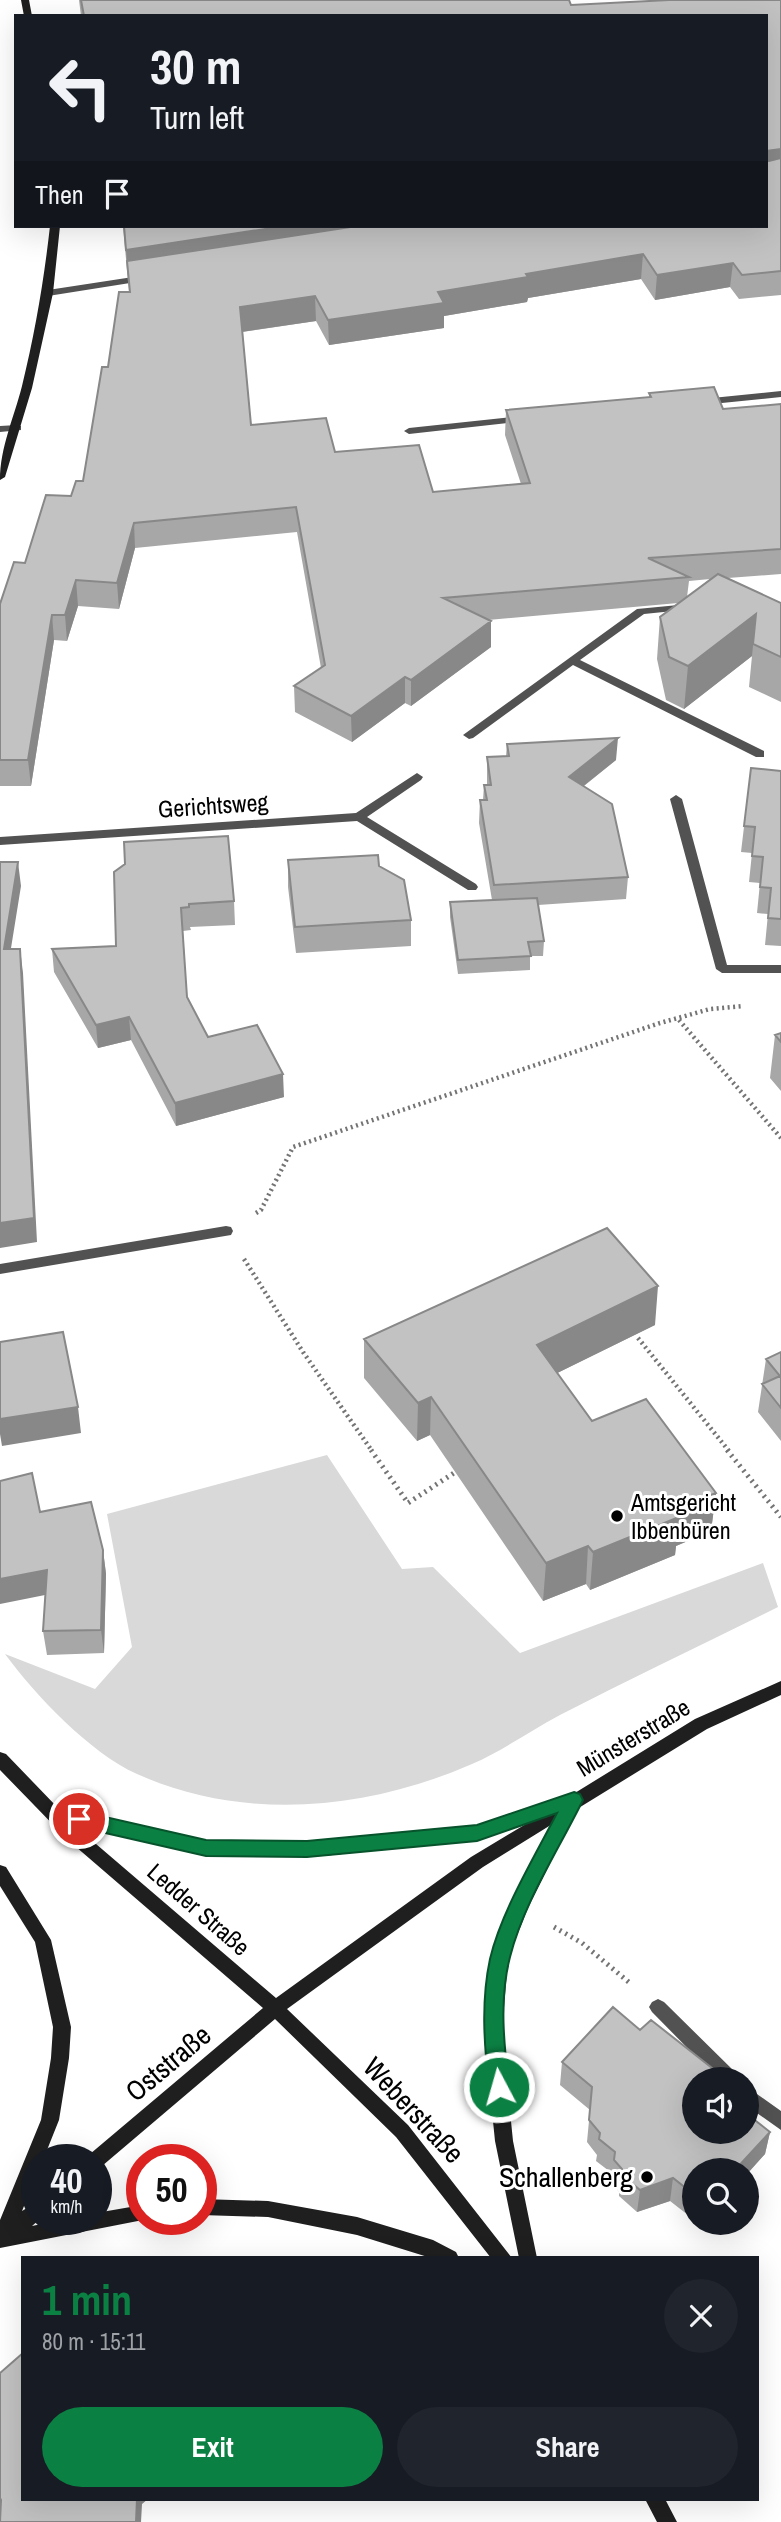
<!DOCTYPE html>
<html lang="en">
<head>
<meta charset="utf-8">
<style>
	body { margin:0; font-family:"Archivo Narrow",sans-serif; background:#20242c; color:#f1f3f6; height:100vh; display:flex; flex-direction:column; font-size:26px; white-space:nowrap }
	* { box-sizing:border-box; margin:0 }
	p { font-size:23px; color:#9ea1a6 }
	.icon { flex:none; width:38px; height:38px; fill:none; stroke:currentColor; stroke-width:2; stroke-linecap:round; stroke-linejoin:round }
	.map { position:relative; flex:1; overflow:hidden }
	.drawer { position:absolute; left:21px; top:2256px; width:738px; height:245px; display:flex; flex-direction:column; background:#171b24; border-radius:0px; box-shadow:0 7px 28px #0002 }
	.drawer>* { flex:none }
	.banner { position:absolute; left:14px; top:14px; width:754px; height:214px; border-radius:0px; box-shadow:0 7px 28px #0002; background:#171b24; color:#f1f3f6; overflow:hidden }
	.buttons { position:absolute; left:682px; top:2067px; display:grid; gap:14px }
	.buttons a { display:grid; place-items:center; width:77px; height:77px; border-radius:50%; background:#171b24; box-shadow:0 7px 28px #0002; font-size:35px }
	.speed { position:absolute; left:21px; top:2144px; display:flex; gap:14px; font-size:35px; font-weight:700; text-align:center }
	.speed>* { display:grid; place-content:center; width:91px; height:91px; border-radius:50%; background:#171b24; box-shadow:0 7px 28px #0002; line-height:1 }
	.speed small { font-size:18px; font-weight:400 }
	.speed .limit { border:10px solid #d22; background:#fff; color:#111 }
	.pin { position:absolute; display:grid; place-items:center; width:60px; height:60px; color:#fff; margin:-30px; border:4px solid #fff; border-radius:50%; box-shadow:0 2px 7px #0007 }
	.me { position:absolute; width:77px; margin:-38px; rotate:354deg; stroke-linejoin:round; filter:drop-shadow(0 0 5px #0008) }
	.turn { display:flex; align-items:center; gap:24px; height:147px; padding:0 21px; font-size:32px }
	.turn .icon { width:91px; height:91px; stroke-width:2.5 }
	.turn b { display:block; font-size:49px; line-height:60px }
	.then { display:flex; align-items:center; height:66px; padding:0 21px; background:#0003; gap:14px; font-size:26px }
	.round { display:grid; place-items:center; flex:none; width:74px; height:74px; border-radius:37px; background:#20242c }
	.head { display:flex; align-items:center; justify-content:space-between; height:119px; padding:0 21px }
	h1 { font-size:42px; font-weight:700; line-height:52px; color:#0b8043 }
	.cta { display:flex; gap:14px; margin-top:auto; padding:14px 21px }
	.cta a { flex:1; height:80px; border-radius:42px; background:#0b8043; color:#fff; font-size:28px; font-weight:700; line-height:80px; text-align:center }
	.cta a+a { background:#20242c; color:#f1f3f6 }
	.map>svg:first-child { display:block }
	.green { fill:#d9d9d9 }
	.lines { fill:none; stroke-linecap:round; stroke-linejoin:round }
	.path-far1 { stroke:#747474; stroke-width:4.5; stroke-dasharray:2 3.5; stroke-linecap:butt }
	.path { stroke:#747474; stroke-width:5; stroke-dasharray:2 4.5; stroke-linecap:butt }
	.lane { fill:#525252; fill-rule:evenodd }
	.street { fill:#525252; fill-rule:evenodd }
	.secondary { fill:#1f1f1f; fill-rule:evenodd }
	.wall { fill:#a7a7a7; fill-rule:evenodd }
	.shaded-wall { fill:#888 }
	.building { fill:#c2c2c2; stroke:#888; stroke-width:2 }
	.route { fill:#0b8043; stroke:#07532c; stroke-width:2 }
	.poi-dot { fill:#000; stroke:#fff; stroke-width:2.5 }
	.labels { text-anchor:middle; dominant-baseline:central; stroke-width:6; stroke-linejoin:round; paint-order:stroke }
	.street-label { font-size:24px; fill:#000; stroke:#fff }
	.poi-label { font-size:24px; fill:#000; stroke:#fff; text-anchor:start }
	.near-street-label { font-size:28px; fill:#000; stroke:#fff }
	.near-poi-label { font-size:28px; fill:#000; stroke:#fff; text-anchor:end }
</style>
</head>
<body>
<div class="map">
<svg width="781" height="2522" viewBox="0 0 781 2522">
	<rect width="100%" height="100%" fill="#fff"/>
	<!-- green -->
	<path class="green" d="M 327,1455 L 402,1569 L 433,1567 L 520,1653 L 763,1563 L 778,1607 C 706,1643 632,1678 560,1715 C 530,1731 502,1751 472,1764 C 367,1810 244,1822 137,1774 C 90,1753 35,1695 5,1654 L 95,1689 L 132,1647 L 107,1514 Z"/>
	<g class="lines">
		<!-- path-far1 -->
		<path class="path-far1" d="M 679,1020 L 781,1138
			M 256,1213 L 261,1210 L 293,1147 L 660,1023 L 710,1009 L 744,1006
			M 244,1259 L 303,1352 L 372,1451
			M 638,1338 L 729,1451"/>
		<!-- path -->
		<path class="path" d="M 371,1450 L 408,1503 L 460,1469
			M 727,1450 L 781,1517
			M 554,1927 L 582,1943 L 631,1984"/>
		<!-- lane -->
		<path class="lane" d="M 226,1226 L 231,1227 L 233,1231 L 231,1235 L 0,1274 L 0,1264 Z"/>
		<!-- street -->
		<path class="street" d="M 146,275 L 149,276 L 149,280 L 48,296 L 43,293 L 48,290 Z
			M 781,391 L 781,397 L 702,405 L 697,402 L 702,399 Z
			M 522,416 L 526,417 L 526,421 L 409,434 L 404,431 L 409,428 Z
			M 17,425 L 21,426 L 21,430 L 0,432 L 0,426 Z
			M 689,604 L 695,607 L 693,609 L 644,614 L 580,660 L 764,751 L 764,757 L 756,757 L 573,665 L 473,738 L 469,739 L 463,735 L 637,609 Z
			M 417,773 L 423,777 L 421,780 L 367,817 L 476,884 L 478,887 L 476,890 L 468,890 L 357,821 L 0,845 L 0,837 L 356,813 Z
			M 676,795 L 682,799 L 727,965 L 781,965 L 781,973 L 722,973 L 716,969 L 670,799 Z
			M 658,1999 L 664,2002 L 736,2073 L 739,2079 L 718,2079 L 652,2012 L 649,2007 L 652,2002 Z
			M 747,2087 L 781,2111 L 781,2130 L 747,2106 Z"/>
		<!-- secondary -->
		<path class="secondary" d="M 21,0 L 29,0 L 32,16 L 24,16 Z
			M 50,226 L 60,226 L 53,293 L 32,388 L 5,477 L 0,480 C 0,447 14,418 22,386 C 35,333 44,280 50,226 Z
			M 781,1681 L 781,1695 L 707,1729 L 577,1809 L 528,1908 L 508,1958 L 502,2032 L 513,2141 L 537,2258 L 519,2258 L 495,2141 L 484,2032 L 492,1958 L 512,1907 L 554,1823 L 483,1867 L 287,2009 L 408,2125 L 512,2258 L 491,2258 L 396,2137 L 275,2019 L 102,2166 L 96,2168 L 96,2160 L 87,2160 L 90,2154 L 263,2008 L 68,1840 L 0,1770 L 0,1752 L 6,1754 L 58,1808 L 206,1841 L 323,1842 L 477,1826 L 551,1801 L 557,1804 L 695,1719 ZM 526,1824 L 471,1857 L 276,1998 L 75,1826 L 206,1855 L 250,1857 L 323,1856 L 477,1840 Z
			M 0,1865 L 6,1867 L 51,1940 L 71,2027 L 69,2058 L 59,2120 L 43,2160 L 37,2160 L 37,2174 L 22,2211 L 37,2202 L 37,2219 L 40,2219 L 32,2226 L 66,2219 L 96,2219 L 96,2213 L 142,2205 L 142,2219 L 148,2219 L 0,2248 L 0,2220 L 41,2120 L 51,2058 L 53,2027 L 35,1942 L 0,1886 Z
			M 201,2199 L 268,2201 L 357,2217 L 433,2240 L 456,2252 L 459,2258 L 431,2258 L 357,2235 L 268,2217 L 201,2215 Z
			M 645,2499 L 665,2499 L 677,2522 L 657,2522 Z"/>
	</g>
	<!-- wall -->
	<path class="wall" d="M 79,0 L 569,0 L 571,5 L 781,0 L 781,295 L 739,299 L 730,287 L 655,300 L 641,279 L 528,298 L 527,302 L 444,316 L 444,328 L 329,345 L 316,321 L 242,332 L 251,425 L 335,452 L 433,492 L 521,484 L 505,435 L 506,410 L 649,397 L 649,393 L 723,409 L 781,404 L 781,574 L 728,578 L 781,603 L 781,702 L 749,687 L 752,656 L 684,709 L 666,700 L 657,659 L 660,617 L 678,603 L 488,620 L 491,647 L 411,706 L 405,703 L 352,742 L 295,712 L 294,686 L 321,668 L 297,532 L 135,548 L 119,609 L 78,606 L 67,641 L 54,640 L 31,786 L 0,786 L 0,604 L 25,563 L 71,496 L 83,481 L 108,367 L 129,292 L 123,226 L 766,226 L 766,16 L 81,16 ZM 710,579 L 687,597 L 689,581 Z
		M 507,744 L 616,760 L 584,786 L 628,877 L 626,899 L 538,905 L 544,941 L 543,956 L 530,956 L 530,970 L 458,974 L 450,917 L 450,902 L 492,900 L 479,823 L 480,800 L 483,800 L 484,785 L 487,785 L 487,757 L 506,756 Z
		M 751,768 L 781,771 L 781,946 L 765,945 L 768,914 L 757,913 L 760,883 L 749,882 L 752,853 L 741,852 Z
		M 288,860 L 379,866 L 411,920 L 411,946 L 296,953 L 288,887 Z
		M 125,864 L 234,901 L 235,925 L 190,927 L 191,930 L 183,931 L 187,997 L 208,1037 L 284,1097 L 176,1126 L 131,1040 L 98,1048 L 54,972 L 52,949 L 116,946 Z
		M 781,1033 L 781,1091 L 770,1078 L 775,1035 Z
		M 655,1325 L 557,1373 L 592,1421 L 716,1493 L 711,1531 L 676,1546 L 675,1555 L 590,1590 L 586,1584 L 543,1601 L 430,1435 L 417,1441 L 364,1378 L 364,1339 Z
		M 781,1352 L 781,1441 L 758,1412 L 766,1359 Z
		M 40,1512 L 103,1550 L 106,1574 L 104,1653 L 47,1655 L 43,1631 L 45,1595 Z
		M 562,2062 L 695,2079 L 770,2132 L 765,2154 L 747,2174 L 747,2170 L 695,2170 L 695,2208 L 688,2215 L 670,2201 L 637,2212 L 619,2196 L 619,2192 L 612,2182 L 613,2174 L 596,2161 L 597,2155 L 587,2142 L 590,2110 L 560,2085 Z"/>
	<!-- shaded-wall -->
	<path class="shaded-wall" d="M 781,149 L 781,172 L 766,175 L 766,151 Z
		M 285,226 L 444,226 L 128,275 L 126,250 Z
		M 643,254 L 641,279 L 528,298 L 527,302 L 444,316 L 444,328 L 329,345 L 328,320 L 438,292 L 526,274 Z
		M 733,263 L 730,287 L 655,300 L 657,275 Z
		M 315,296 L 316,321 L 241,332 L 240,307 Z
		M 134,523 L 135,548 L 119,609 L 117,583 Z
		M 76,580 L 78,606 L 67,641 L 65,615 Z
		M 756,614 L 752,656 L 684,709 L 688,666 Z
		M 52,615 L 54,640 L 31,786 L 28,760 Z
		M 491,621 L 491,647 L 411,706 L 411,680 Z
		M 405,677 L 405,703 L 352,742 L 351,716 Z
		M 618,738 L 616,760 L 567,799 L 569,777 Z
		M 18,862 L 21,886 L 7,973 L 4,949 Z
		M 20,949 L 23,973 L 37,1242 L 0,1248 L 0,1223 Z
		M 129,1017 L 131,1040 L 98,1048 L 96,1025 Z
		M 283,1074 L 284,1097 L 176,1126 L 175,1103 Z
		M 658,1286 L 655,1325 L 535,1384 L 537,1345 Z
		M 431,1397 L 430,1435 L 417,1441 L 418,1403 Z
		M 78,1407 L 81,1433 L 2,1446 L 0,1434 L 0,1419 Z
		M 716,1493 L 711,1531 L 676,1546 L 675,1555 L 590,1590 L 593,1552 L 674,1510 Z
		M 588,1546 L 586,1584 L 543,1601 L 546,1563 Z
		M 103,1550 L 106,1574 L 104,1653 L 101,1630 Z
		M 47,1570 L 50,1594 L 0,1604 L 0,1579 Z
		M 770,2132 L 765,2154 L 747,2174 L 747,2170 L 735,2170 Z
		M 673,2178 L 670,2201 L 637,2212 L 640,2190 Z
		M 695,2190 L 695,2208 L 688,2215 L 692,2193 Z
		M 137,2499 L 148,2499 L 142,2504 L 141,2522 L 136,2522 Z"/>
	<!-- building -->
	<path class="building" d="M 81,0 L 569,0 L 571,5 L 669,0 L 781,0 L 781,149 L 766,151 L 766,16 L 84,16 Z
		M 781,158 L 781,271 L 742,275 L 733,263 L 657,275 L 643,254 L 526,274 L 528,277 L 438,292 L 444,303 L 328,320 L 315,296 L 240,307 L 251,425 L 326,418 L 335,452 L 419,445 L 433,492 L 530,483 L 506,410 L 651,397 L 649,393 L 714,387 L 723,409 L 781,404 L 781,549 L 648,558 L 689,577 L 443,598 L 491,621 L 411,680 L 405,677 L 351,716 L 294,686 L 325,665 L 296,507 L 134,523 L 117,583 L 76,580 L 65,615 L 52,615 L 28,760 L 0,760 L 0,604 L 14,562 L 25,563 L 46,495 L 71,496 L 76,481 L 83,481 L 102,367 L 108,367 L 119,292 L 130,292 L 127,261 L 357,226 L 766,226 L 766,160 L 769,161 Z
		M 124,226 L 285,226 L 126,250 Z
		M 718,574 L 781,603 L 781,657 L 753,644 L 756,614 L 688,666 L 669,657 L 660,617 Z
		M 618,738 L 569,777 L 612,804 L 628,877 L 494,885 L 480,800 L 487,800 L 484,785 L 491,785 L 487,757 L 509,756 L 507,744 Z
		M 751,768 L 781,771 L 781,919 L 768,918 L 771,888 L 760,887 L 763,857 L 752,856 L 755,827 L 744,826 Z
		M 228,836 L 234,901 L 189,904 L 189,907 L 181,908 L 187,997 L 208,1037 L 257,1025 L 283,1074 L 175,1103 L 129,1017 L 96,1025 L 52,949 L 116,946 L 114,872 L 125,864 L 124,842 Z
		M 378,855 L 379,866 L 404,880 L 411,920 L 295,927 L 288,860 Z
		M 0,862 L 18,862 L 4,949 L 20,949 L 34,1218 L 0,1223 Z
		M 537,898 L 544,941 L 528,942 L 531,956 L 458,960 L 450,902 Z
		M 781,1033 L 781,1042 L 775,1035 Z
		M 607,1228 L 658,1286 L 537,1345 L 592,1421 L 646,1399 L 716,1493 L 674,1510 L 679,1517 L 593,1552 L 588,1546 L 546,1563 L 431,1397 L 418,1403 L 364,1339 Z
		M 63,1332 L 78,1407 L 0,1419 L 0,1342 Z
		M 781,1352 L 781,1408 L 762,1384 L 780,1376 L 766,1359 Z
		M 32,1473 L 40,1512 L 91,1502 L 103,1550 L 101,1630 L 43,1631 L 47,1570 L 0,1579 L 0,1481 Z
		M 613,2007 L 640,2030 L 651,2020 L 726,2079 L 695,2079 L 695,2132 L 747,2132 L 747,2114 L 770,2132 L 735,2170 L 715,2170 L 713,2168 L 712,2170 L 695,2170 L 695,2190 L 692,2193 L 673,2178 L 640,2190 L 621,2174 L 622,2169 L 614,2160 L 615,2152 L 599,2139 L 600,2133 L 589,2120 L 592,2087 L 562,2062 Z
		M 23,2353 L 23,2499 L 137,2499 L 136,2522 L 0,2522 L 1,2500 L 0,2498 L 0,2373 Z"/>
	<!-- route -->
	<path class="route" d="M 574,1792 L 580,1794 L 583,1800 C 558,1851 524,1902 510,1957 C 499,1999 504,2045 509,2087 L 506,2093 L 499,2096 L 492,2093 L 489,2087 C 484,2044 481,2001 490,1959 C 501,1912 535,1856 557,1813 L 477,1841 L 307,1857 L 206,1856 L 79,1827 L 73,1825 L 70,1819 L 73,1814 L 79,1811 L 206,1840 L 307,1841 L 477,1825 Z"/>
	<!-- markers -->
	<g class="poi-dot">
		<circle cx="617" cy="1516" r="7"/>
		<circle cx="647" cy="2177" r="7"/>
	</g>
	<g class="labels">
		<!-- street labels -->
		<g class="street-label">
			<text transform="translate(213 805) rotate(-4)">Gerichtsweg</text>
			<text transform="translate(633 1737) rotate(-31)">Münsterstraße</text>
			<text transform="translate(199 1909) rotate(41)">Ledder Straße</text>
		</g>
		<!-- poi labels -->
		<g class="poi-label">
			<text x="631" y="1502">Amtsgericht<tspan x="631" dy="28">Ibbenbüren</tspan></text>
		</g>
		<!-- near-street labels -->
		<g class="near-street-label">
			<text transform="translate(168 2063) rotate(-40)">Oststraße</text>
			<text transform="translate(414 2110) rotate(47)">Weberstraße</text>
		</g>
		<!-- near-poi labels -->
		<g class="near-poi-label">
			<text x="633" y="2177">Schallenberg</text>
		</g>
	</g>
</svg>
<div class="buttons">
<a><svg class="icon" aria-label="sound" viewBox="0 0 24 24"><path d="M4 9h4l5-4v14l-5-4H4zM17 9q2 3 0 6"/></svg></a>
<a><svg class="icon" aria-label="search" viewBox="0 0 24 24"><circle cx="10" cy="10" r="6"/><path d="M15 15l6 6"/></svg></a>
</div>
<div class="speed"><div>40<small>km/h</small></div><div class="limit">50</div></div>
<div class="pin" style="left:79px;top:1819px;background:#d93025"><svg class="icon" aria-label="arrive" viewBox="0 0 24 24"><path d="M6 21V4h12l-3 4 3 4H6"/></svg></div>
<svg class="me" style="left:499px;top:2087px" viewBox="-20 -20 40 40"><circle r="17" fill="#0b8043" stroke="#fff" stroke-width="3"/><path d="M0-11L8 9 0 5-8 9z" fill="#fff"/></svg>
<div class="banner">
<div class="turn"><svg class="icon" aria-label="left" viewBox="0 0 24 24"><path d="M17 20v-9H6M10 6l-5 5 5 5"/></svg><div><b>30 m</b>Turn left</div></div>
<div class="then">Then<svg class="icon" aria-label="arrive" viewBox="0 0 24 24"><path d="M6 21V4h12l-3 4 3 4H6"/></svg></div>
</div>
<section class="drawer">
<div class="head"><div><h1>1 min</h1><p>80 m · 15:11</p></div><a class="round"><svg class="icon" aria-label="close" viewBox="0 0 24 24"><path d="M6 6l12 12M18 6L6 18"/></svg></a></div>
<div class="cta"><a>Exit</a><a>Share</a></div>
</section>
</div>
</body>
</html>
